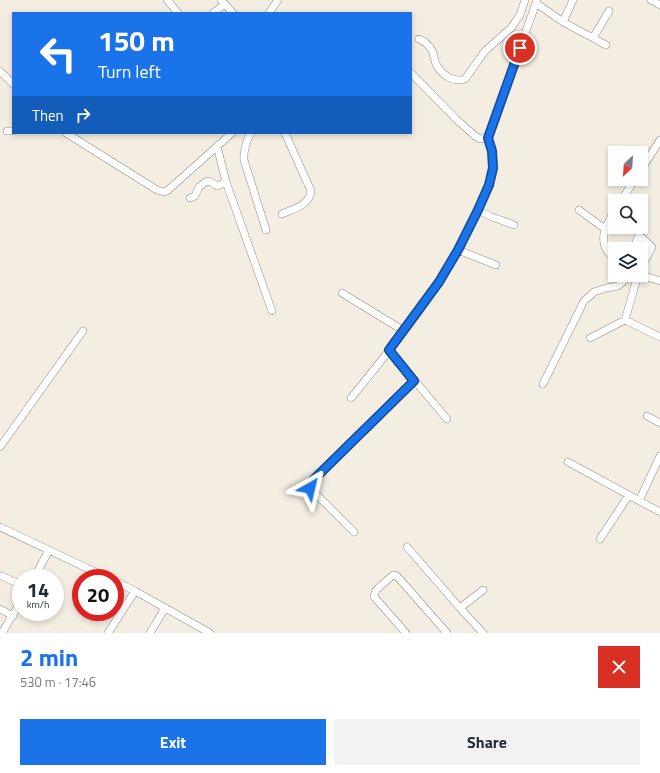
<!DOCTYPE html>
<html lang="en">
<head>
<meta charset="utf-8">
<style>
	body { margin:0; font-family:"Titillium Web",sans-serif; background:#f2f2f3; color:#1f2937; height:100vh; display:flex; flex-direction:column; font-size:15px; white-space:nowrap }
	* { box-sizing:border-box; margin:0 }
	p { font-size:13px; color:#747a83 }
	.icon { flex:none; width:22px; height:22px; fill:none; stroke:currentColor; stroke-width:2; stroke-linecap:round; stroke-linejoin:round }
	.map { position:relative; height:633px; overflow:hidden }
	.sheet { display:flex; flex-direction:column; background:#fff; flex:1 }
	.sheet>* { flex:none }
	.banner { position:absolute; left:12px; top:12px; width:400px; height:122px; border-radius:0px; box-shadow:0 2px 6px #0003; background:#1a73e8; color:#fff; overflow:hidden }
	.needle { width:26px; rotate:205deg }
	.tools { position:absolute; left:608px; top:146px; display:grid; gap:8px }
	.tools a { display:grid; place-items:center; width:40px; height:40px; border-radius:0px; background:#fff; box-shadow:0 2px 6px #0003; font-size:20px }
	.speed { position:absolute; left:12px; top:569px; display:flex; gap:8px; font-size:20px; font-weight:700; text-align:center }
	.speed>* { display:grid; place-content:center; width:52px; height:52px; border-radius:50%; background:#fff; box-shadow:0 2px 6px #0003; line-height:1 }
	.speed small { font-size:10px; font-weight:400 }
	.speed .limit { border:6px solid #d22; background:#fff; color:#111 }
	.pin { position:absolute; display:grid; place-items:center; width:34px; height:34px; color:#fff; margin:-17px; border:2px solid #fff; border-radius:50%; box-shadow:0 1px 4px #0007 }
	.me { position:absolute; width:44px; margin:-22px; rotate:37deg; stroke-linejoin:round; filter:drop-shadow(0 0 3px #0008) }
	.turn { display:flex; align-items:center; gap:14px; height:84px; padding:0 20px; font-size:18px }
	.turn .icon { width:52px; height:52px; stroke-width:2.5 }
	.turn b { display:block; font-size:28px; line-height:34px }
	.then { display:flex; align-items:center; height:38px; padding:0 20px; background:#0003; gap:8px; font-size:15px }
	.round { display:grid; place-items:center; flex:none; width:42px; height:42px; border-radius:0px; background:#f2f2f3 }
	.head { display:flex; align-items:center; justify-content:space-between; height:68px; padding:0 20px }
	h1 { font-size:24px; font-weight:700; line-height:30px; color:#1a73e8 }
	.action { display:flex; gap:8px; margin-top:auto; padding:8px 20px }
	.action a { flex:1; height:46px; border-radius:0px; background:#1a73e8; color:#fff; font-size:16px; font-weight:700; line-height:46px; text-align:center }
	.action a+a { background:#f2f2f3; color:#1f2937 }
	.map>svg:first-child { display:block }
	.lines { fill:none; stroke-linecap:round; stroke-linejoin:round }
	.minor-casing { stroke:#928c81; stroke-width:8 }
	.minor { stroke:#fff; stroke-width:7 }
	.route-casing { stroke:#114b97; stroke-width:10 }
	.route { stroke:#1a73e8; stroke-width:7 }
</style>
</head>
<body>
<div class="map">
<svg width="660" height="633" viewBox="0 0 660 633">
	<rect width="100%" height="100%" fill="#f4ede2"/>
	<g class="lines">
		<!-- minor casing -->
		<g class="minor-casing">
			<path id="minor" d="M 167,0 L 178,13
				M 221,0 L 233,13
				M 651,0 L 660,5
				M 536,3 L 563,22 L 606,45
				M 213,13 L 225,4
				M 269,13 L 278,0
				M 563,22 L 573,0
				M 593,38 L 609,11
				M 419,39 C 424,41 428,44 431,49 C 434,53 434,59 436,64 C 442,75 453,83 465,79 L 485,51 L 511,28 L 520,15 L 525,0
				M 0,71 L 13,84
				M 411,73 L 456,119 L 475,136 L 480,139 L 488,138
				M 7,131 L 13,131
				M 66,133 L 157,190 L 164,192 L 167,191 L 232,133
				M 251,133 C 247,138 243,154 244,160 L 266,230
				M 217,146 L 226,182 L 272,311
				M 641,170 L 660,140
				M 190,198 L 195,196 L 199,187 L 207,181 L 211,182 L 217,186 L 226,182
				M 621,201 L 635,179
				M 478,210 L 492,217 L 514,225
				M 579,210 L 605,229
				M 615,210 C 604,228 596,244 615,259
				M 282,214 C 293,209 309,206 311,191 L 285,133
				M 640,236 L 652,247 L 641,268
				M 633,249 L 644,224 L 643,217 L 641,215
				M 458,250 L 496,265
				M 641,275 L 660,281
				M 342,293 L 404,331
				M 625,320 L 660,337
				M 590,338 L 625,320 L 638,275
				M 389,350 L 447,419
				M 543,384 L 584,301 L 594,292 L 606,288 L 618,286 L 630,275
				M 351,398 C 400,338 450,277 480,205 C 485,193 492,182 493,168 C 494,158 491,148 488,138 L 537,0
				M 647,416 L 660,423
				M 0,447 L 83,331
				M 568,462 L 660,512
				M 639,501 L 660,456
				M 0,527 L 108,578
				M 354,532 L 310,488 L 310,485 L 414,381
				M 600,539 L 629,495
				M 407,547 L 460,608
				M 2,576 L 21,585
				M 34,578 L 49,550
				M 115,581 L 135,591 L 210,633
				M 483,590 L 460,608 L 483,633
				M 0,609 L 13,616
				M 2,633 L 21,601
				M 108,633 L 135,591
				M 150,633 L 165,608
				M 406,633 L 376,599 L 374,596 L 376,590 L 393,575 L 397,576 L 447,633"/>
		</g>
		<!-- minor -->
		<use href="#minor" class="minor"/>
	</g>
	<g class="lines">
		<!-- route casing -->
		<g class="route-casing">
			<path id="route" d="M 310,488 L 310,483 L 414,381 L 389,350 L 439,282 L 458,250 L 478,210 L 489,185 L 493,168 L 492,151 L 488,138 L 520,48"/>
		</g>
		<!-- route -->
		<use href="#route" class="route"/>
	</g>
</svg>
<div class="tools">
<a><svg class="needle" viewBox="-14 -14 28 28"><path d="M0-13l5 13h-10z" fill="#e53935"/><path d="M0 13l5-13h-10z" fill="#747a83"/></svg></a>
<a><svg class="icon" aria-label="search" viewBox="0 0 24 24"><circle cx="10" cy="10" r="6"/><path d="M15 15l6 6"/></svg></a>
<a><svg class="icon" aria-label="layers" viewBox="0 0 24 24"><path d="M12 4l9 5-9 5-9-5zM3 14l9 5 9-5"/></svg></a>
</div>
<div class="speed"><div>14<small>km/h</small></div><div class="limit">20</div></div>
<div class="pin" style="left:520px;top:48px;background:#d93025"><svg class="icon" aria-label="arrive" viewBox="0 0 24 24"><path d="M6 21V4h12l-3 4 3 4H6"/></svg></div>
<svg class="me" style="left:310px;top:488px" viewBox="-20 -20 40 40"><path d="M0-17L14 15 0 8-14 15z" fill="#1a73e8" stroke="#fff" stroke-width="4"/></svg>
<div class="banner">
<div class="turn"><svg class="icon" aria-label="left" viewBox="0 0 24 24"><path d="M17 20v-9H6M10 6l-5 5 5 5"/></svg><div><b>150 m</b>Turn left</div></div>
<div class="then">Then<svg class="icon" aria-label="right" viewBox="0 0 24 24"><path d="M7 20v-9h11M14 6l5 5-5 5"/></svg></div>
</div>
</div>
<section class="sheet">
<div class="head"><div><h1>2 min</h1><p>530 m · 17:46</p></div><a class="round" style="background:#d93025;color:#fff"><svg class="icon" aria-label="close" viewBox="0 0 24 24"><path d="M6 6l12 12M18 6L6 18"/></svg></a></div>
<div class="action"><a>Exit</a><a>Share</a></div>
</section>
</body>
</html>
